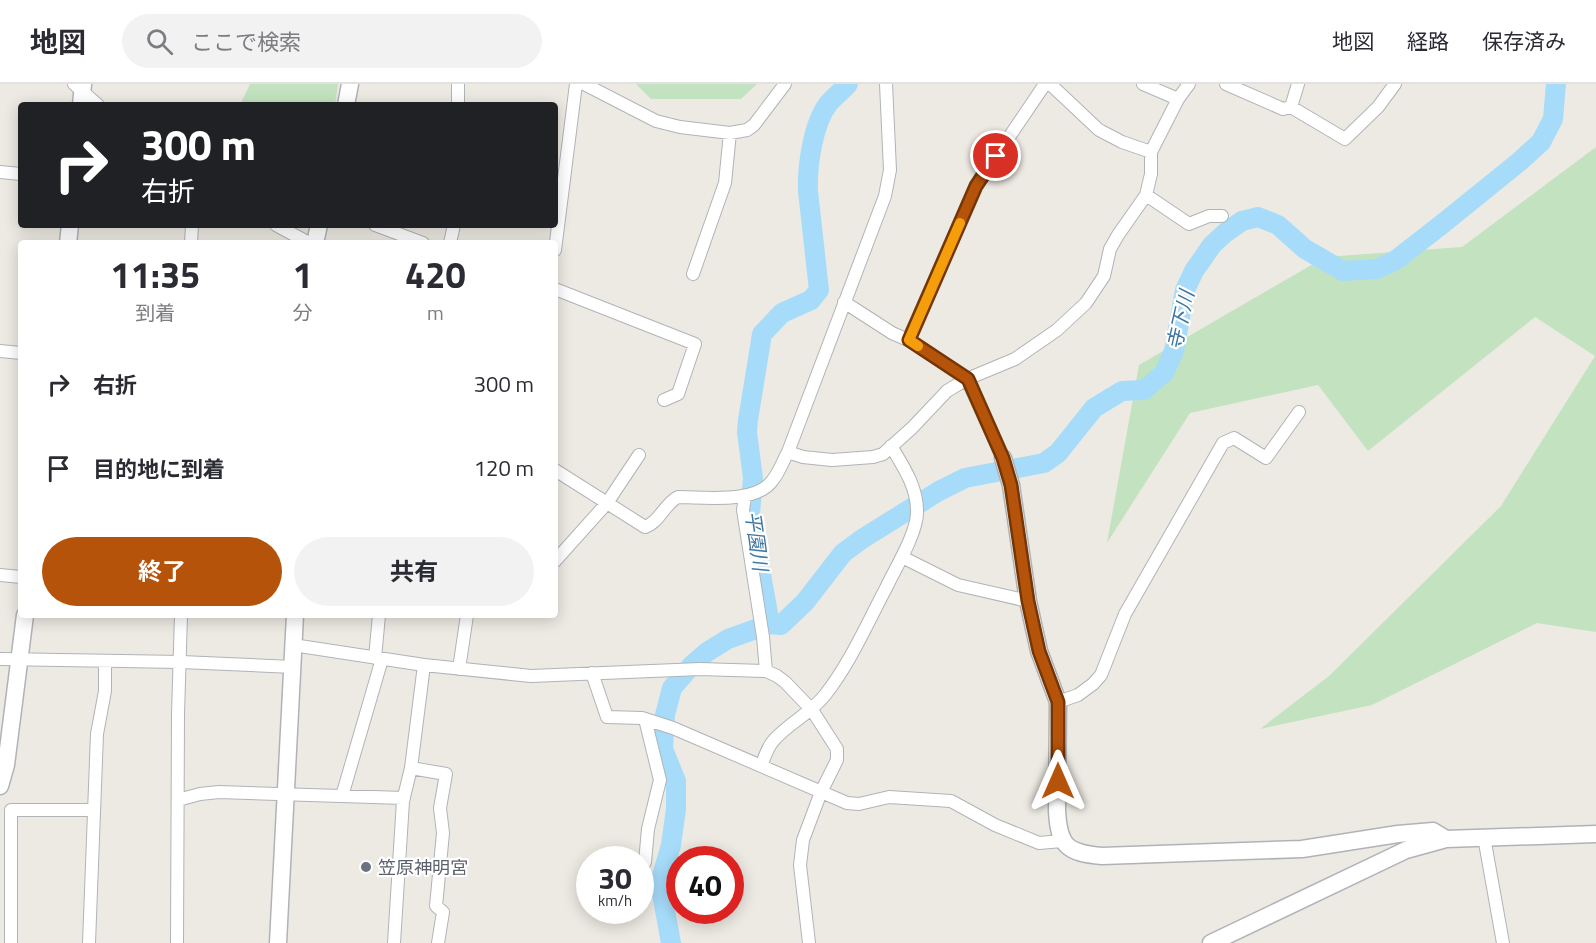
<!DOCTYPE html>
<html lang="ja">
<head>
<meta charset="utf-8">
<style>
	body { margin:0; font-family:"Titillium Web","Noto Sans JP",sans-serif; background:#f2f2f3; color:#2b2b33; height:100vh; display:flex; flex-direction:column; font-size:22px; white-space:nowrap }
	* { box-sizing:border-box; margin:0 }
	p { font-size:20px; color:#7c7c81 }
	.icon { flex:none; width:33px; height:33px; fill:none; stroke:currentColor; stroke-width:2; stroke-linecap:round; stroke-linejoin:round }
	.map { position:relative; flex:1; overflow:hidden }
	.sheet { position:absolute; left:18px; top:156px; width:540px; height:378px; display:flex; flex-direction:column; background:#fff; border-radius:6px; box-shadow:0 3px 15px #0003 }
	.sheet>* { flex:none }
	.top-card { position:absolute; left:18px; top:18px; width:540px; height:126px; border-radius:6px; box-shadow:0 3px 15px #0003; background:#202124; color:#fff; overflow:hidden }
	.speed { position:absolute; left:576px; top:762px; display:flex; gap:12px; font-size:30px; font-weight:700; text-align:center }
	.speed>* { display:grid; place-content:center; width:78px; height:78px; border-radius:50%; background:#fff; box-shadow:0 3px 15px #0003; line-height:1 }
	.speed small { font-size:15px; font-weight:400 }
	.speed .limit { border:9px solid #d22; background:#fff; color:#111 }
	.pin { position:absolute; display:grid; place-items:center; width:51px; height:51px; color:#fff; margin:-26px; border:3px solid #fff; border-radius:50%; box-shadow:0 2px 6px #0007 }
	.me { position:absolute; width:66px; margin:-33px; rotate:0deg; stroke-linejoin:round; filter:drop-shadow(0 0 4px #0008) }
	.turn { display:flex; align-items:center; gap:21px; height:126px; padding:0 24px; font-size:27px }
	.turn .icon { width:78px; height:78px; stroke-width:2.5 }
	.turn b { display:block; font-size:42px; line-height:51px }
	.eta { display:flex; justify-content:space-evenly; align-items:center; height:102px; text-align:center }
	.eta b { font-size:36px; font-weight:700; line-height:42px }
	.action { display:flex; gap:12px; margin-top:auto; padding:12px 24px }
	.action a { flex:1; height:69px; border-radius:36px; background:#b45309; color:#fff; font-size:24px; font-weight:700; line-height:69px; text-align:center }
	.action a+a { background:#f2f2f3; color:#2b2b33 }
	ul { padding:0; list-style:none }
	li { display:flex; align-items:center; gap:18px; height:84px; padding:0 24px }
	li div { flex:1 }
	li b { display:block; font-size:22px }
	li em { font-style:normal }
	header { display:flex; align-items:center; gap:36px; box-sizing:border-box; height:84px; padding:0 30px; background:#fff; border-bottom:2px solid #e1e1e2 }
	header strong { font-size:28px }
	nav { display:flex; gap:33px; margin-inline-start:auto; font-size:21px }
	.search { width:420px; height:54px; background:#f2f2f3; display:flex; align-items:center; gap:15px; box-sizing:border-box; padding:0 21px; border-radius:33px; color:#7c7c81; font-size:22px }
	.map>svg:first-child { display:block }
	.green { fill:#c3e3c0 }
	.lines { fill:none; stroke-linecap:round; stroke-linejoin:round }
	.river { stroke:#a6dcfa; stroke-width:20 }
	.street-casing { stroke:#b0b4b7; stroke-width:14 }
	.secondary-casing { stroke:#afb3b7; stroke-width:19 }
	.street { stroke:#fff; stroke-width:12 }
	.secondary { stroke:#fff; stroke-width:16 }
	.route-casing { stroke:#753606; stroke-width:15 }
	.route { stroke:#b45309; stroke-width:10 }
	.slow { stroke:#f59e0b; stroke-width:10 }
	.worship-dot { fill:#6b7280; stroke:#fff; stroke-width:2 }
	.labels { text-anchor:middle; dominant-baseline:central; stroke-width:4.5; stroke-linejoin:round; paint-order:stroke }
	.worship-label { font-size:18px; fill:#5b616d; stroke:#fff; text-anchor:start }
	.water-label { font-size:20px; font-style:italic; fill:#4178a2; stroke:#fff }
</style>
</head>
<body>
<header>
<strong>地図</strong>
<div class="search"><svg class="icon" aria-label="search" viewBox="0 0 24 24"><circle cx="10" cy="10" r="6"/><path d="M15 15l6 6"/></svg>ここで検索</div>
<nav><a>地図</a><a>経路</a><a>保存済み</a></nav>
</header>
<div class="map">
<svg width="1596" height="859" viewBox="0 0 1596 859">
	<rect width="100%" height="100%" fill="#edeae3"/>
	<!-- green -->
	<path class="green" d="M 250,0 L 338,0 L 335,21 L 240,21 Z
		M 636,0 L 757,0 L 741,15 L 651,15 Z
		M 1596,63 L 1596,548 L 1537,539 L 1372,621 L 1260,645 L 1329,592 L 1501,422 L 1595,272 L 1535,233 L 1368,367 L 1318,301 L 1190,329 L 1107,459 L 1139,281 L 1325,173 L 1462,163 Z"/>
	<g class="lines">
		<!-- river -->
		<path class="river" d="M 770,540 L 781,541 L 805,518 L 843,469 L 862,455 L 939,407 L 965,394 L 1044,379 L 1058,369 L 1094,324 L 1122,307 L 1144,306 L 1164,289 L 1174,267 L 1185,206 L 1194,187 L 1212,161 L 1225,149 L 1242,137 L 1258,133 L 1278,141 L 1305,165 L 1343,187 L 1377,185 L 1396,176 L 1441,141 L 1519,78 L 1541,58 L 1553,35 L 1556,0
			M 770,540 L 750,430 L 753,394 L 747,348 L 748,336 L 762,250 L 782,229 L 811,216 L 819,206 L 808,107 C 807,82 813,40 828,20 C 834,13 842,7 848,0
			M 671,859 L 660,799 L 671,761 L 676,725 L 676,697 L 663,665 L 665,631 L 672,604 L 692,581 L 707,568 L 728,555 L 770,540"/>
		<!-- street casing -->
		<g class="street-casing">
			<path id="street" d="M 74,0 L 98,21
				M 584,0 L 656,37 L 680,43 L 730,49 L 747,46 L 754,41 L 785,0
				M 1050,0 L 1099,46 L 1122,58 L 1151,68
				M 1143,0 L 1178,15
				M 1226,0 L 1283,25 L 1291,23 L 1298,0
				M 458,21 L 458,0
				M 1291,23 L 1345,55 L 1378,23 L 1395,0
				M 0,88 L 21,90
				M 1146,111 L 1189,140 L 1209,132 L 1222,132
				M 276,141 L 309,159
				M 375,141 L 423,159
				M 191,159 L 192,141
				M 450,159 L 454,141
				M 555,166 L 576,0
				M 693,190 L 725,99 L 730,49
				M 555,205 L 695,260 L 678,310 L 664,316
				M 844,218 L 892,249 L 908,256 L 967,295 L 1003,374
				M 908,256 L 976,102 L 1045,0
				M 0,267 L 21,269
				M 788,368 L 803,373 L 832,376 L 873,373 L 883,370 L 912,344 L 947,307 L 967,295 L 1015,275 L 1057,246 L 1086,219 L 1104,192 L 1110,165 L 1118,151 L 1146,111 L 1151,90 L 1151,68 L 1178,15 L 1189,0
				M 555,386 L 645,443 C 660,438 664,420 678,413 C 704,413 755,420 772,397 C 779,389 783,377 788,368 L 885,112 L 890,86 L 886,0
				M 745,413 L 743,426 L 763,553 L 766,587
				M 902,473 L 958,501 L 1028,517
				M 555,477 L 607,419 L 639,371
				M 0,491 L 21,493
				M 293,561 L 424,581 L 531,592 L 700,585 L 766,587 L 777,592 L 785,598 L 812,626 L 837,665 L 837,676 L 821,708 L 803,756 L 800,781 L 809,859
				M 375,574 L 379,531
				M 0,575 L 181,578 L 293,583
				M 459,585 L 467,531
				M 592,589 L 607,633 L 642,634 L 673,644 L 847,719 L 859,720 L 889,713 L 951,717 L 995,741 L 1039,759 L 1062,757
				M 1058,618 L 1078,611 L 1093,600 L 1101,591 L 1125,530 L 1223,359 L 1234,354 L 1266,374 L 1299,328
				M 762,680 C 765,672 768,662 774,656 C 789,639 811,629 825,611 C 850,579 867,540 886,504 C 895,485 917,449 917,429 C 918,404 903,382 891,362
				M 411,684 L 446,690 L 440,724 L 443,749 L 436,822 L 443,828 L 438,859
				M 342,712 L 382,575
				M 178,716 L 200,710 L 219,708 L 404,714
				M 1484,753 L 1503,859
				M 640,785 L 645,778 L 648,745 L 660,696 L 645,635
				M 11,859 L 11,726 L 93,726
				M 89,859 L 97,650 L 105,607 L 105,577
				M 177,859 L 178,630 L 181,531
				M 394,859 L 403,717 L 411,684 L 424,581"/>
		</g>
		<!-- secondary casing -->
		<g class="secondary-casing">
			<path id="secondary" d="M 81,21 L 83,0
				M 346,21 L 350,0
				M 68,159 L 70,141
				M 315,159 L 319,141
				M 1003,374 L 1011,401 L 1028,517 L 1039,567 L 1058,618 L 1057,727 C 1059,762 1067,769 1102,772 L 1302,765 L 1398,750 L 1433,747 L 1446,755
				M 0,702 L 6,681 L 25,531
				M 278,859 L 295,531
				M 1211,859 L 1406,766 L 1446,755 L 1596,750"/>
		</g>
		<!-- street -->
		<use href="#street" class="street"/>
		<!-- secondary -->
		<use href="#secondary" class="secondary"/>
	</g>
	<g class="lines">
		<!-- route casing -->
		<g class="route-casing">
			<path id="route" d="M 996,72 L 976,102 L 909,256 L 968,295 L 1003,374 L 1011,401 L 1028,517 L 1039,567 L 1058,618 L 1058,697"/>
		</g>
		<!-- route -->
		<use href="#route" class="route"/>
		<!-- slow -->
		<path class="slow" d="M 918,262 L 909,256 L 960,139"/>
	</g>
	<!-- markers -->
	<circle class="worship-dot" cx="366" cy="783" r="6"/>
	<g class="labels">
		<!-- worship labels -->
		<g class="worship-label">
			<text x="378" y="783">笠原神明宮</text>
		</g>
		<!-- water labels -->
		<g class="water-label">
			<text transform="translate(1180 236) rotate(-77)">寺下川</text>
			<text transform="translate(757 457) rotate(82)">平園川</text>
		</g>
	</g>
</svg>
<div class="speed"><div>30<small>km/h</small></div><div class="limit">40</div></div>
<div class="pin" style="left:996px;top:72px;background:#d93025"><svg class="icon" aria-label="arrive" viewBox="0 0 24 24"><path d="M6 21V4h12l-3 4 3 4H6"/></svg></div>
<svg class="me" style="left:1058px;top:697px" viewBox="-20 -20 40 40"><path d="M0-17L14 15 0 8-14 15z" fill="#b45309" stroke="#fff" stroke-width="4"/></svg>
<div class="top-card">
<div class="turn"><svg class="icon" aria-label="right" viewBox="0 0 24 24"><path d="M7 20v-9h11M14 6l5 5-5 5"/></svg><div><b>300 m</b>右折</div></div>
</div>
<section class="sheet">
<div class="eta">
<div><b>11:35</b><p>到着</p></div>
<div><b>1</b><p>分</p></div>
<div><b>420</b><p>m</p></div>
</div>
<ul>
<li><svg class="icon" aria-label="right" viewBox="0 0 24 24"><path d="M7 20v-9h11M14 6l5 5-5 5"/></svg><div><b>右折</b></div><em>300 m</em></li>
<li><svg class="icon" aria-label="arrive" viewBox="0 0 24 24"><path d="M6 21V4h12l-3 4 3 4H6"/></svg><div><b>目的地に到着</b></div><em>120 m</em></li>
</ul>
<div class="action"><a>終了</a><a>共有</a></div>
</section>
</div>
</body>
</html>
